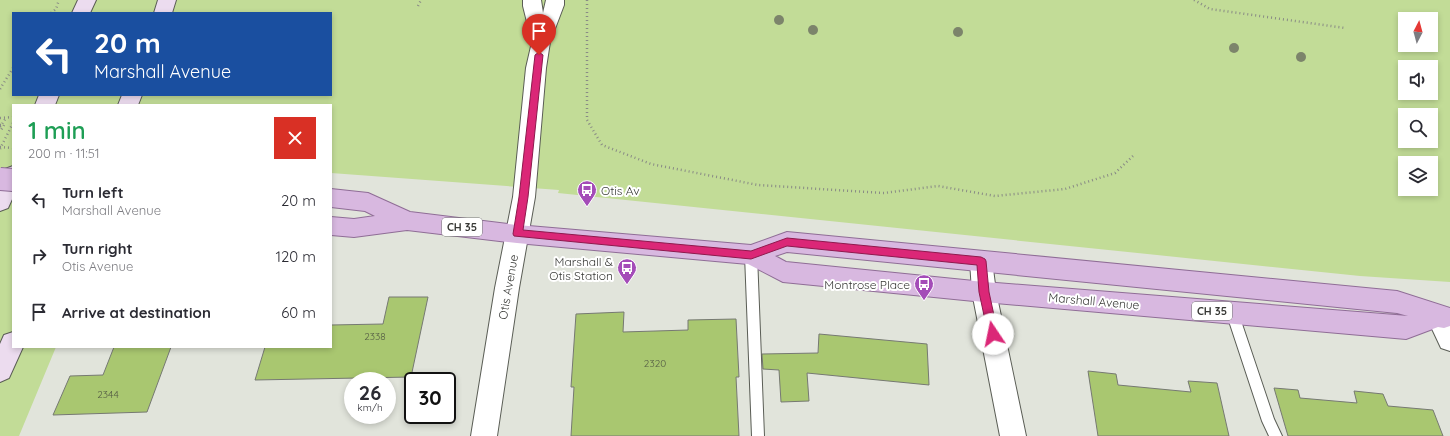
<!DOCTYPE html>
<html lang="en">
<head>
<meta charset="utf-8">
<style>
	body { margin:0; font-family:Quicksand,sans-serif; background:#f7f7f7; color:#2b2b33; height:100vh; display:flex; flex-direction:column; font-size:15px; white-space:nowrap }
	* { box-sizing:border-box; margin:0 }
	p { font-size:13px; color:#7c7c81 }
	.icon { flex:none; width:22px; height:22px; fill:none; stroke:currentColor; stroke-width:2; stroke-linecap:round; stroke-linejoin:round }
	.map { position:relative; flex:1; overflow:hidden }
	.side { position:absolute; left:12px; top:104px; width:320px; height:244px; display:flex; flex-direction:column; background:#fff; border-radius:0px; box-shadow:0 2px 6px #0003 }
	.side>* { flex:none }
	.top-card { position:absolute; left:12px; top:12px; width:320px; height:84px; border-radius:0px; box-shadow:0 2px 6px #0003; background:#1a4fa0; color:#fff; overflow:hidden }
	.needle { width:26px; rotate:6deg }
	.tools { position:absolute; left:1398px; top:12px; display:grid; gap:8px }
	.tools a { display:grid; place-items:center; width:40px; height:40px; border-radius:0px; background:#fff; box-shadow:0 2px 6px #0003; font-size:20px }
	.speed { position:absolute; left:344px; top:372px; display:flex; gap:8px; font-size:20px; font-weight:700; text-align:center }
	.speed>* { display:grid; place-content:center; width:52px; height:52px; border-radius:50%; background:#fff; box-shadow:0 2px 6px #0003; line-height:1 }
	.speed small { font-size:10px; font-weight:400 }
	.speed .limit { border:2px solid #111; border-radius:6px; background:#fff; color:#111 }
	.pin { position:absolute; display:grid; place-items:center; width:34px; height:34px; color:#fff; margin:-41px -17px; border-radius:50% 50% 50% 0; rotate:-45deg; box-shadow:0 0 4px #0007 }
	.pin .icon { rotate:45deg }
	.me { position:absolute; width:44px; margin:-22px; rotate:349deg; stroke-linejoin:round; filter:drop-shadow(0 0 3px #0008) }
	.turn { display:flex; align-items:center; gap:14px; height:84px; padding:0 16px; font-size:18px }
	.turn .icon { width:52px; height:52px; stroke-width:2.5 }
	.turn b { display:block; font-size:28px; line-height:34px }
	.round { display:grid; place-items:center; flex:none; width:42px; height:42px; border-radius:0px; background:#f7f7f7 }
	.head { display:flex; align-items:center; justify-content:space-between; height:68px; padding:0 16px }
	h1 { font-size:24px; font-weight:600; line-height:30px; color:#1e9e55 }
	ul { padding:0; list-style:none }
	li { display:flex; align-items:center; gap:12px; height:56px; padding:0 16px }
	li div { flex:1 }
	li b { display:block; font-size:15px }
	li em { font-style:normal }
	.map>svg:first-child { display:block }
	.green { fill:#c2dc97; fill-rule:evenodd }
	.building { fill:#a9c770; stroke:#767972 }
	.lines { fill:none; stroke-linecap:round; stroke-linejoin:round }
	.lane-casing { stroke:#5a5d55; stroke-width:2 }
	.street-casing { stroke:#5a5d55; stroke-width:2 }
	.secondary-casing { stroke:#5a5d55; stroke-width:2 }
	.primary-casing { stroke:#8f6d96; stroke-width:2 }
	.path { stroke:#898b85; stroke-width:2.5; stroke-dasharray:1 3; stroke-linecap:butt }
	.lane { fill:#fff; fill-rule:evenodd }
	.street { fill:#fff; fill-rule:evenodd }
	.secondary { fill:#ecdcef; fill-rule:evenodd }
	.primary { fill:#d8b8e0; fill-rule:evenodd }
	.primary-bridge-casing { stroke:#8f6d96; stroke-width:24; stroke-linecap:butt }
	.path-bridge { stroke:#898b85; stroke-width:2.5; stroke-dasharray:1 3; stroke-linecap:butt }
	.primary-bridge { stroke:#d8b8e0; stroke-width:22 }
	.tree { fill:#7c846b }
	.route { fill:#db2777; stroke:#8e194d }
	.labels { text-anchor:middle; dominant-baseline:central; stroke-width:4; stroke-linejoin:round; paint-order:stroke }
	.number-label { font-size:10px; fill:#545c44 }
	.shield { fill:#fff; stroke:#737472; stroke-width:1 }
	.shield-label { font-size:11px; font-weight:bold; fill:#373835 }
	.poi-label { font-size:12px; fill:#373835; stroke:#fff; text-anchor:end }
	.street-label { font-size:12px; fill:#373835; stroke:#fff }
</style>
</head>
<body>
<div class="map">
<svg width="1450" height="436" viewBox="0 0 1450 436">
	<rect width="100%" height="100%" fill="#e1e4db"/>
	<!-- green -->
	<path class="green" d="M 0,0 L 1450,0 L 1450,282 L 1360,276 L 558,193 L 559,190 L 331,173 L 331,105 L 13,105 L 13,347 L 56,347 L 19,436 L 0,436 ZM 13,13 L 331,13 L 331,95 L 13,95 ZM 1405,19 L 1431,19 L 1431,45 L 1405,45 ZM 1405,67 L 1431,67 L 1431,93 L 1405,93 ZM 1405,115 L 1431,115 L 1431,141 L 1405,141 ZM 1405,163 L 1431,163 L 1431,189 L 1405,189 Z"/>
	<!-- building -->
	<path class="building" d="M 389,297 L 428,297 L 411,377 L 255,380 L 265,347 L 331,347 L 331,325 L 383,324 Z
		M 624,312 L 623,332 L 688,330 L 688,320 L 736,319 L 739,377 L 736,377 L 739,436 L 571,436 L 574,387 L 571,387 L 576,314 Z
		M 819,334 L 927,344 L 929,385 L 807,373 L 809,401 L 781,402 L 779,370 L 763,369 L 762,354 L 818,353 Z
		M 114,347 L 171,347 L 147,412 L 53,415 L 70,376 L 103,375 Z
		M 1088,371 L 1116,374 L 1118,385 L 1191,392 L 1188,381 L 1217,383 L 1229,436 L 1098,436 Z
		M 1274,388 L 1298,390 L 1300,398 L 1357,403 L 1354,391 L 1383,394 L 1388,406 L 1433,410 L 1443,436 L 1288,436 Z"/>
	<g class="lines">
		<!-- lane casing -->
		<g class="lane-casing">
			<path id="lane" d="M 751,250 L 755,252 L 757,255 L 764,436 L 752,436 L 745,255 L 747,252 Z
				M 1232,307 L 1236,308 L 1238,312 L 1274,419 L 1282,436 L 1269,436 L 1262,421 L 1226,312 L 1228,308 Z"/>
		</g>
		<!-- street casing -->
		<g class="street-casing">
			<path id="street" d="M 523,0 L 541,0 L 543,13 L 546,0 L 564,0 L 564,5 L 550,42 L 546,68 L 535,197 L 519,288 L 497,436 L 471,436 L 495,288 L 513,197 L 526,68 L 532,42 L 523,6 Z
				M 981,251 L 989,254 L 992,261 L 996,292 L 1026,436 L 1000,436 L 972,292 L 970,261 L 973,254 Z
				M 1438,305 L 1446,308 L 1450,315 L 1450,351 L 1441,348 L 1426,316 L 1430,308 Z"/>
		</g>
		<!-- secondary casing -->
		<g class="secondary-casing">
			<path id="secondary" d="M 78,0 L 96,0 L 90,13 L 72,13 Z
				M 158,0 L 176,0 L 172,13 L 154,13 Z
				M 39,95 L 59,95 L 55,105 L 35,105 Z
				M 122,95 L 142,95 L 138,105 L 118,105 Z
				M 13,166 L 13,197 L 8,208 L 0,211 L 0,180 L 5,169 Z
				M 13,332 L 13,347 L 23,347 L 9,378 L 0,382 L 0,344 L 4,335 Z"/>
		</g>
		<!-- primary casing -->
		<g class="primary-casing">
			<path id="primary" d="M 331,189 L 368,193 L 410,212 L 517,225 L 751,245 L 787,232 L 1397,291 L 1450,308 L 1450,326 L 1444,328 L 1438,327 L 1406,339 L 984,302 L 783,282 L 748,264 L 517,243 L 407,230 L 354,237 L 331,235 L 331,217 L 354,219 L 375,216 L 365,211 L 331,207 ZM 787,252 L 1397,313 L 1408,316 L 984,282 L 786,262 L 775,256 Z"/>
		</g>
		<!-- path -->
		<path class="path" d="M 587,0 L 587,120 L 602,145 L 651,164 L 758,185 L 884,193 L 938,186 L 995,196 L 1065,189 L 1115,173 L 1133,156
			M 1194,0 L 1210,9 L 1345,28
			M 418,6 L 421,0
			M 51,13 L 56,9 L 59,0
			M 0,89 L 13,68
			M 0,118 L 13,117
			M 0,125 L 4,125 L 0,132
			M 0,127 L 6,118
			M 0,149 L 13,123"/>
		<!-- lane -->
		<use href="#lane" class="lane"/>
		<!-- street -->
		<use href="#street" class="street"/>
		<!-- secondary -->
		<use href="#secondary" class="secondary"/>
		<!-- primary -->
		<use href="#primary" class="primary"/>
		<!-- primary-bridge casing -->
		<g class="primary-bridge-casing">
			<path id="primary-bridge" d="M 0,179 L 13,180"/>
		</g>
		<!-- path-bridge -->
		<path class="path-bridge" d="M 0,147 L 13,148"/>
		<!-- primary-bridge -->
		<use href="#primary-bridge" class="primary-bridge"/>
	</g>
	<!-- trees -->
	<g class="tree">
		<circle cx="779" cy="20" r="5"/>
		<circle cx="813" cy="30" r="5"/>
		<circle cx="958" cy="32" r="5"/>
		<circle cx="1234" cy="48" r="5"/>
		<circle cx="1301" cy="57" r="5"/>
	</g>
	<!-- route -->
	<path class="route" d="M 539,52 L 543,55 L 528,197 L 523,230 L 751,251 L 787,238 L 981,257 L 985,259 L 986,261 L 989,292 L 998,334 L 996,337 L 993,338 L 989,337 L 988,334 L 979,292 L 977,265 L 787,246 L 751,259 L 514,236 L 513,234 L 519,197 L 535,55 Z"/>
	<!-- icons -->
	<defs>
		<g id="bus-pin" transform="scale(1)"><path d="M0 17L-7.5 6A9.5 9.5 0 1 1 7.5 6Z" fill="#a44cb8" stroke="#fff"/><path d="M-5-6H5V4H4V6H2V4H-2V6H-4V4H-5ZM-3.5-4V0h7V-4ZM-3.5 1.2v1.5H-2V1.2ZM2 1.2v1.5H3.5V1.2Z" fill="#fff"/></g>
	</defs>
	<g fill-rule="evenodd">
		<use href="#bus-pin" x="587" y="190"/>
		<use href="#bus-pin" x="627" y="268"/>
		<use href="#bus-pin" x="924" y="284"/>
	</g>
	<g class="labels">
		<!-- number labels -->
		<g class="number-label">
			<text x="375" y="336">2338</text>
			<text x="655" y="363">2320</text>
			<text x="108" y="394">2344</text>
		</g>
		<!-- shield labels -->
		<g class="shield">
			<rect x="442" y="218" width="40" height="18" rx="3"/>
			<rect x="1192" y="302" width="40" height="18" rx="3"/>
		</g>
		<g class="shield-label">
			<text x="462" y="227">CH 35</text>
			<text x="1212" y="311">CH 35</text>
		</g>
		<!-- poi labels -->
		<g class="poi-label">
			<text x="601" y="190" text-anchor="start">Otis Av</text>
			<text x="613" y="261">Marshall &amp;<tspan x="613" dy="14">Otis Station</tspan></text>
			<text x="910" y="284">Montrose Place</text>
		</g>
		<!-- street labels -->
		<g class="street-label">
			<text transform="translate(508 287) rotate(-80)">Otis Avenue</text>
			<text transform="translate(1094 301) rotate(5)">Marshall Avenue</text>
		</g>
	</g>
</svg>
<div class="tools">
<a><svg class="needle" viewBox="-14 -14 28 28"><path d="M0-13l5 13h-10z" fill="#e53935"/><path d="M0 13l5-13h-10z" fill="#7c7c81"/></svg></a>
<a><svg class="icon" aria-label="sound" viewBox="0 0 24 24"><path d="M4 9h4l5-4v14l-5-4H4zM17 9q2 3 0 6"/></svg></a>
<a><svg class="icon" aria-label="search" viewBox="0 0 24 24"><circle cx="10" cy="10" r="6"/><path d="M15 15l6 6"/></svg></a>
<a><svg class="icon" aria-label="layers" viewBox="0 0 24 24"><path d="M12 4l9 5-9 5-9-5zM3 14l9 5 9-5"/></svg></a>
</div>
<div class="speed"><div>26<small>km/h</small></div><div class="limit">30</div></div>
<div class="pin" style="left:539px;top:55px;background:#d93025"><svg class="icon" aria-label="arrive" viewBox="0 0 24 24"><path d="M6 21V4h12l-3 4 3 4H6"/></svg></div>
<svg class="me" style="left:993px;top:334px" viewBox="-20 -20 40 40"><circle r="19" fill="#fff"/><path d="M0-13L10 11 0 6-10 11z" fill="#db2777"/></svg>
<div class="top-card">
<div class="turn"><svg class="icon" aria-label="left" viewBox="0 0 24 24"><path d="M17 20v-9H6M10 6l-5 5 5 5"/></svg><div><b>20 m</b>Marshall Avenue</div></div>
</div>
<section class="side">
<div class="head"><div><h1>1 min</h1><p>200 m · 11:51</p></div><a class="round" style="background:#d93025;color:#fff"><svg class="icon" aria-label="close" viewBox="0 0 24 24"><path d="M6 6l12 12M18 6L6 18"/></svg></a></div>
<ul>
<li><svg class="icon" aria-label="left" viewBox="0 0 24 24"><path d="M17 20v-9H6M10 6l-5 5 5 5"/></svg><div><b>Turn left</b><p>Marshall Avenue</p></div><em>20 m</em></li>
<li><svg class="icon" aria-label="right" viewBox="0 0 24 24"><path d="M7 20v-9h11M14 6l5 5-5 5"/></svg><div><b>Turn right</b><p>Otis Avenue</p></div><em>120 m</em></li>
<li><svg class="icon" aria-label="arrive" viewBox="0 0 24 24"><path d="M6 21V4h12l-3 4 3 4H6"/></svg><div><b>Arrive at destination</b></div><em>60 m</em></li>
</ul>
</section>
</div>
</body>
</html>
